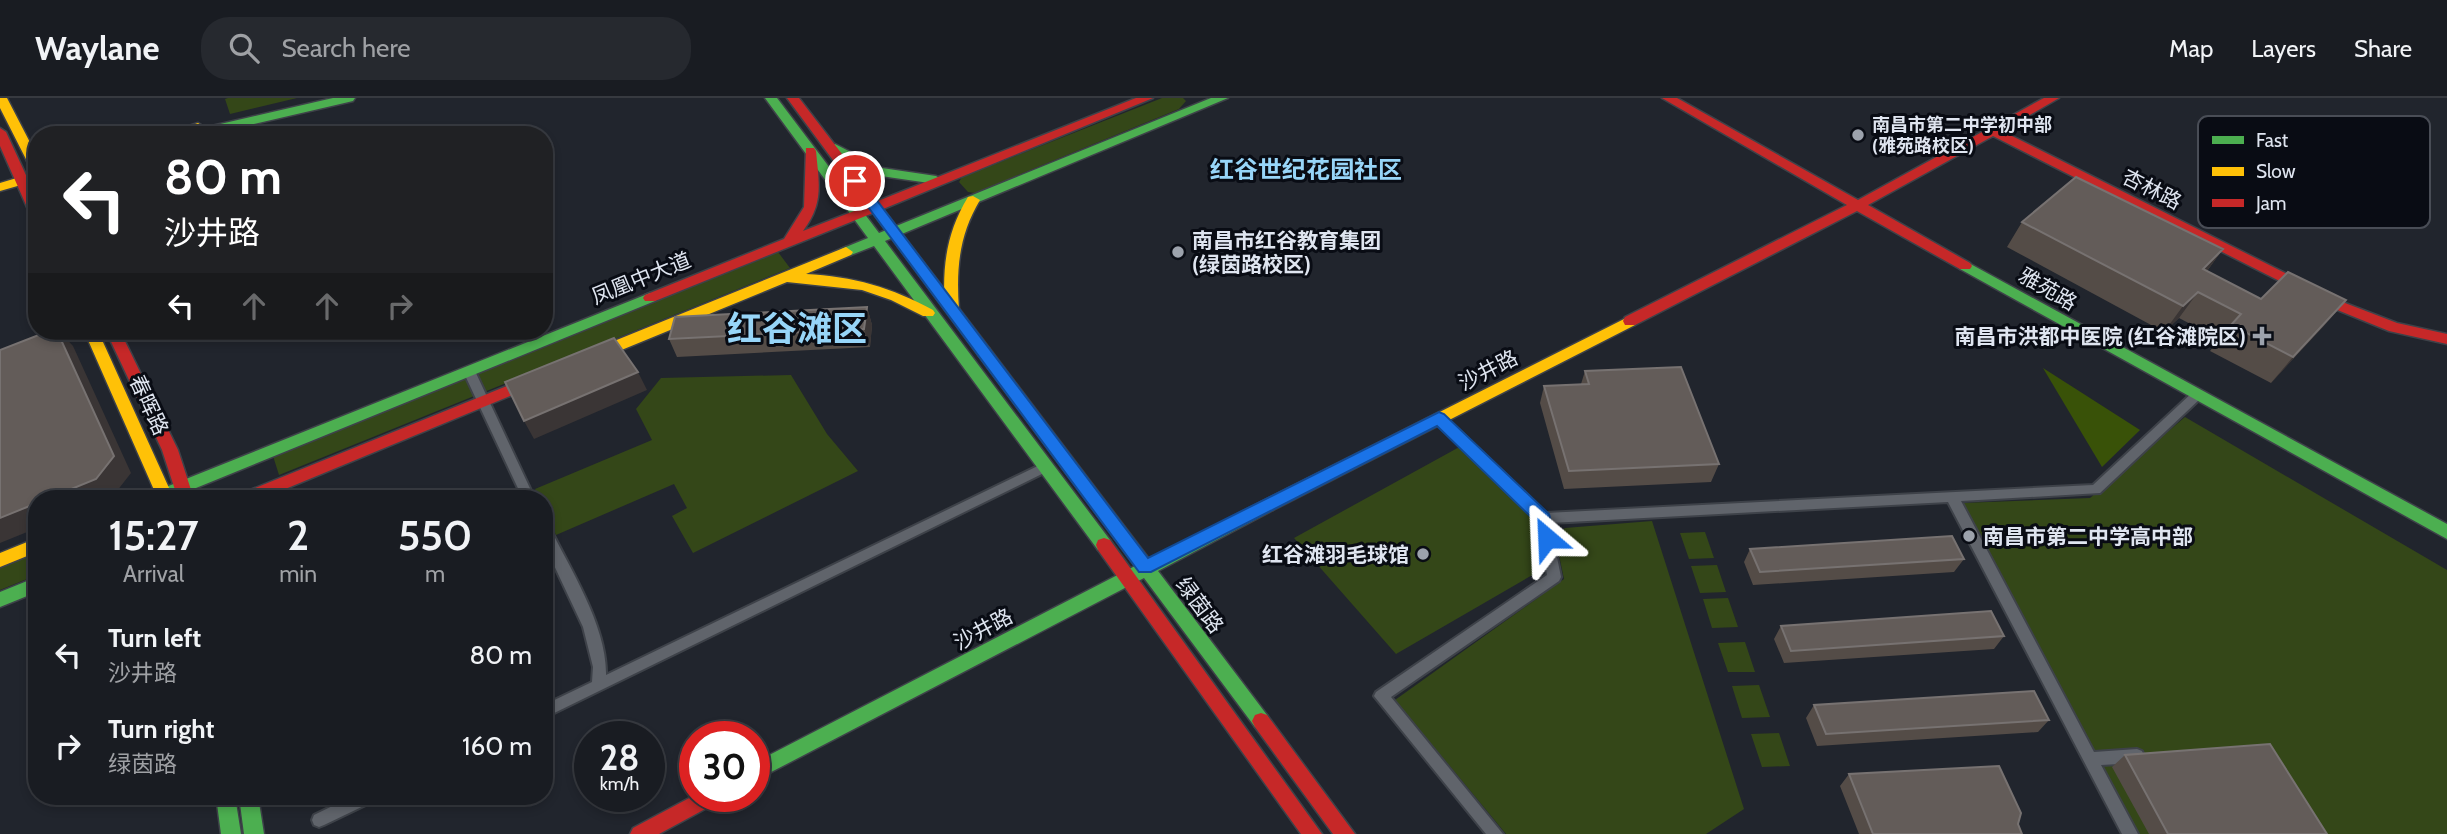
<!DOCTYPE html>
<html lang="en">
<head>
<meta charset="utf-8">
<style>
	body { margin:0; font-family:Cabin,"Noto Sans SC",sans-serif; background:#26292f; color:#f1f3f6; height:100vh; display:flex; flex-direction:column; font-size:26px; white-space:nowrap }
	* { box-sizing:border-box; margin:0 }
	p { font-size:23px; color:#9fa1a5 }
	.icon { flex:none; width:38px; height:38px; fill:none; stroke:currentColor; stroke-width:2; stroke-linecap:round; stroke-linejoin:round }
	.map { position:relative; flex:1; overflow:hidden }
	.side { position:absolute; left:28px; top:392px; width:525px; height:315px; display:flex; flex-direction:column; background:#191c22; border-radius:28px; box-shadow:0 4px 10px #0003,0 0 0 2px #373a40 }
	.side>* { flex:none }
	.banner { position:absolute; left:28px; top:28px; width:525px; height:214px; border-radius:28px; box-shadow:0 4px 10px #0003,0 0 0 2px #373a40; background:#202124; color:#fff; overflow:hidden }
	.speed { position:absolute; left:574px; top:623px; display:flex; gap:14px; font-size:35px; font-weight:700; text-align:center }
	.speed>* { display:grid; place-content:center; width:91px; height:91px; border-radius:50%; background:#191c22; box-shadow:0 4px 10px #0003,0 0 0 2px #373a40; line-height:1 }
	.speed small { font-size:18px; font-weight:400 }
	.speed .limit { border:10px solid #d22; background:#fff; color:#111 }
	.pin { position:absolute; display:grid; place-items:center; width:60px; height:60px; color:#fff; margin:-30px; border:4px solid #fff; border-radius:50%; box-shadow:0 2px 7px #0007 }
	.me { position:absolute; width:77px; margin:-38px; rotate:334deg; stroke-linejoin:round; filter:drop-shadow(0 0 5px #0008) }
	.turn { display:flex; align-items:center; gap:24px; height:147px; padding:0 21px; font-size:32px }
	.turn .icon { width:91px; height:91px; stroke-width:2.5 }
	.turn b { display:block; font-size:49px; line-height:60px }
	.lanes { display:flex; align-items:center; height:66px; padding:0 21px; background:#0003; justify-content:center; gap:35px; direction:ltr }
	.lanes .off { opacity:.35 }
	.eta { display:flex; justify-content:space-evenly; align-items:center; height:119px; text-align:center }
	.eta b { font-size:42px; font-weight:600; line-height:49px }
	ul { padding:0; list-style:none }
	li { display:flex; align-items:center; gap:21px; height:91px; padding:0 21px }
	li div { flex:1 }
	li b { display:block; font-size:26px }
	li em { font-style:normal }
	header { display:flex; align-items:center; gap:42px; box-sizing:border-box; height:98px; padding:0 35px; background:#191c22; border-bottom:2px solid #373a40 }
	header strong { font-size:33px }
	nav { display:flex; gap:38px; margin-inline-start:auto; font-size:24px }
	.search { width:490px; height:63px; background:#26292f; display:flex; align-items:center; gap:18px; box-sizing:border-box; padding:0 24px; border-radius:28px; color:#9fa1a5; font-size:26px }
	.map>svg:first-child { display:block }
	.green { fill:#344718 }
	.forest { fill:#395208 }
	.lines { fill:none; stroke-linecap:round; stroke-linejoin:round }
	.street-casing { stroke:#3e4249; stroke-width:4 }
	.fast-casing { stroke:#3e4249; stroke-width:3 }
	.slow-casing { stroke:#3e4249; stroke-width:3 }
	.jam-casing { stroke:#3e4249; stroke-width:3 }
	.street { fill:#60646b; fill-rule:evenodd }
	.fast { fill:#4caf50; fill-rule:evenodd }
	.slow { fill:#ffc107; fill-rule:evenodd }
	.jam { fill:#c62828; fill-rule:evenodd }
	.wall { fill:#544c47 }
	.shaded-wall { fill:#3a3535 }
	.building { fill:#635c59; stroke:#777271; stroke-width:2 }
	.route { fill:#1a73e8; stroke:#114b97; stroke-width:2 }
	.poi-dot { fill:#9ca2ac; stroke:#090c14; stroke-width:2.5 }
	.labels { text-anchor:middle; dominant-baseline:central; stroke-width:6; stroke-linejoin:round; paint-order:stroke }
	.far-poi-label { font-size:18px; font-weight:bold; fill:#dfe5f0; stroke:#090c14; text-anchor:start }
	.street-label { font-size:21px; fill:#dfe5f0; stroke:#090c14 }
	.poi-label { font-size:21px; font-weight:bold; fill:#dfe5f0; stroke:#090c14; text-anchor:start }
	.quarter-label { font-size:24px; font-weight:bold; fill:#97d5f8; stroke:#090c14 }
	.town-label { font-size:35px; font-weight:bold; fill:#97d5f8; stroke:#090c14 }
	.key { fill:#090c14; stroke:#494d56; stroke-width:2 }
	.key-label { font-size:19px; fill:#dfe5f0 }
</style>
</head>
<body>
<header>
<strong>Waylane</strong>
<div class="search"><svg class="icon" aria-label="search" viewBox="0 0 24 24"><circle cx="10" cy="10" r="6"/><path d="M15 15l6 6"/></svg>Search here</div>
<nav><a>Map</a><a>Layers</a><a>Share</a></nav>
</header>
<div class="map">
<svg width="2447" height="736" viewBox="0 0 2447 736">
	<rect width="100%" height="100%" fill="#21252d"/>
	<!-- green -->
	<path class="green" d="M 228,0 L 297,0 L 230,16 L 225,1 Z
		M 1162,0 L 1183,0 L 1186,3 L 1179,11 L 975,95 L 968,94 L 959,84 L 962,79 Z
		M 778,154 L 790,170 L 279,377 L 273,358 Z
		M 791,277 L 827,336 L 858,373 L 693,455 L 672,418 L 687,410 L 674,386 L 556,437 L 544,411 L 544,401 L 540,401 L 535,391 L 652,342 L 636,311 L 661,280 Z
		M 2185,319 L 2447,472 L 2447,736 L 2135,736 L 1962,405 L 2090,400 Z
		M 1463,347 L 1529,414 L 1541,472 L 1396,556 L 1294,440 Z
		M 1652,423 L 1744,711 L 1706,736 L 1506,736 L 1395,602 L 1564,481 L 1555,438 L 1565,430 Z
		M 1705,434 L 1714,460 L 1689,461 L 1680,435 Z
		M 37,454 L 37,477 L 0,492 L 0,469 Z
		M 1717,467 L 1726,494 L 1700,495 L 1691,468 Z
		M 1728,500 L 1738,529 L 1712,530 L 1703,501 Z
		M 1745,544 L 1755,574 L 1728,574 L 1718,545 Z
		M 1759,587 L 1770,619 L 1742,620 L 1732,588 Z
		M 1779,635 L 1790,668 L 1762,669 L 1751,636 Z"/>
	<!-- forest -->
	<path class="forest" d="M 2043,270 L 2140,332 L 2102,369 Z"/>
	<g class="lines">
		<!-- street casing -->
		<g class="street-casing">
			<path id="street" d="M 469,269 L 475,273 L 535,401 L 523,401 L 463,273 Z
				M 2197,293 L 2203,297 L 2201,300 L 2100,395 L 1961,403 L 2094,654 L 2137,651 L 2142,653 L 2144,658 L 2142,663 L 2137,665 L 2101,667 L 2138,736 L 2122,736 L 1948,404 L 1550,425 L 1561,479 L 1559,483 L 1391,599 L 1503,736 L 1486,736 L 1374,598 L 1376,594 L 1547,477 L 1537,422 L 1435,323 L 1433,320 L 1435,317 L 1443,317 L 1546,415 L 2093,387 L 2193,294 Z
				M 1046,364 L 1050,366 L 1052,369 L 1050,372 L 544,620 L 544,607 L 592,584 L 593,569 L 583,529 L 544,446 L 544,427 L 549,428 C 570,471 607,528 606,577 Z
				M 353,698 L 376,698 L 374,703 L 324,727 L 319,729 L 314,727 L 312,722 L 314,717 Z"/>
		</g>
		<!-- fast casing -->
		<g class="fast-casing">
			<path id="fast" d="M 333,0 L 355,0 L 353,3 L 207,37 L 184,37 L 190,33 Z
				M 765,0 L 777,0 L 879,135 L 1211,0 L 1228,0 L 885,143 L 1110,442 L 1112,447 L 1110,452 L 1098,452 L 874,148 L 851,157 L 841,157 L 839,154 L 841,151 L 868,140 Z
				M 835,46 L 882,70 L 936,78 L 942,82 L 936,86 L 874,77 L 831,53 L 829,50 Z
				M 1965,163 L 2447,426 L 2447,441 L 1960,171 L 1958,168 Z
				M 650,195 L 657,200 L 655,203 L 169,401 L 144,401 L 146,397 Z
				M 984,249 L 989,250 L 1149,461 L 1261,404 L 1273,404 L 1275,408 L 1273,412 L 1158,473 L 1267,617 L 1270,623 L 1267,629 L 1261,631 L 1255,629 L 1144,480 L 754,683 L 754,665 L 1135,468 L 979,258 L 977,254 L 979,250 Z
				M 37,479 L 37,494 L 0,509 L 0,494 Z
				M 216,698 L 235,698 L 241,736 L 221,736 Z
				M 239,698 L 258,698 L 264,736 L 244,736 Z"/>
		</g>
		<!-- slow casing -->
		<g class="slow-casing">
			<path id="slow" d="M 0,0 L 7,0 L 37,58 L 37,75 L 31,71 L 0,10 Z
				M 198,25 L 204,29 L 202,32 L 183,37 L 162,37 Z
				M 30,76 L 36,80 L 35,83 L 0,93 L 0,85 Z
				M 973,98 L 980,102 C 959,137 956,171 959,211 L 952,216 L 945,211 C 942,170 946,135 968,99 Z
				M 846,149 L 853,154 L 851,157 L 806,176 C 852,178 893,190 933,212 L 935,215 L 933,218 L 923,218 L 891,202 L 862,192 L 787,184 L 602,260 L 592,260 L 590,256 L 592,252 Z
				M 1630,218 L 1635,219 L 1637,223 L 1635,227 L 1273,412 L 1261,412 L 1259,408 L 1261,404 Z
				M 84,233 L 98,233 L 174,401 L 158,401 Z
				M 37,440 L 37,454 L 0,469 L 0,455 Z"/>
		</g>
		<!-- jam casing -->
		<g class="jam-casing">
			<path id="jam" d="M 787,0 L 799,0 L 878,103 L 1136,0 L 1153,0 L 883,111 L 989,250 L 991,254 L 989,258 L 979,258 L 873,115 L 655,203 L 645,203 L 643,200 L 645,197 L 784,141 L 804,109 L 806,50 L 814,50 L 816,53 C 819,86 824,105 803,133 L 867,108 Z
				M 1662,0 L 1677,0 L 1858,102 L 2044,0 L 2059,0 L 2002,33 L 2345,205 L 2397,225 L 2447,236 L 2447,246 L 2389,233 L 2335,211 L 1993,38 L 1868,107 L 1970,165 L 1972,168 L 1970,171 L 1960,171 L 1857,113 L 1635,227 L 1625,227 L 1623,223 L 1625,219 L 1847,107 Z
				M 0,30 L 6,34 L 37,101 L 37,120 L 30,116 L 0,48 Z
				M 106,233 L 120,233 L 178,352 L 194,401 L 178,401 L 162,352 Z
				M 529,279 L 534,280 L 536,284 L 534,288 L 261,401 L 236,401 L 238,397 Z
				M 1104,440 L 1110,442 L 1322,736 L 1301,736 L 1098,452 L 1096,447 L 1098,442 Z
				M 1261,615 L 1267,617 L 1355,736 L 1333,736 L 1255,629 L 1252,623 L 1255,617 Z
				M 695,697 L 720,698 L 718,704 L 659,736 L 630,736 L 633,730 Z"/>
		</g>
		<!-- street -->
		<use href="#street" class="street"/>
		<!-- fast -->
		<use href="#fast" class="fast"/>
		<!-- slow -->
		<use href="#slow" class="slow"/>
		<!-- jam -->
		<use href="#jam" class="jam"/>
	</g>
	<!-- wall -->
	<path class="wall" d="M 2022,124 L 2223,151 L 2207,173 L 2261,201 L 2346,202 L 2271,285 L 2210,253 L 2219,241 L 2179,220 L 2164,234 L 2007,149 Z
		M 867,209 L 872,227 L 870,249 L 677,259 L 669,241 Z
		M 1585,273 L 1719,366 L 1711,384 L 1564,391 L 1540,305 L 1544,288 L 1581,286 Z
		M 1750,451 L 1964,461 L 1954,474 L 1753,487 L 1744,464 Z
		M 1781,528 L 2004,538 L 1994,551 L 1784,565 L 1774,541 Z
		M 1814,607 L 2049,622 L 2038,634 L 1817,648 L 1806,620 Z
		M 2125,657 L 2327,736 L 2149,736 L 2112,669 Z
		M 1849,676 L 2018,726 L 2022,736 L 1859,736 L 1840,688 Z"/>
	<!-- shaded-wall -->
	<path class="shaded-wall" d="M 2223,151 L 2204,177 L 2203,171 Z
		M 2198,194 L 2179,220 L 2164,234 L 2183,208 Z
		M 2346,202 L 2324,228 L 2271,285 L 2293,259 Z
		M 867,209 L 872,227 L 870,249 L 864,231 Z
		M 57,233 L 59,233 L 73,248 L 131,375 L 113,398 L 107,401 L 47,401 Z
		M 638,274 L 647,292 L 534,341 L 524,323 Z
		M 37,405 L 37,430 L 0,445 L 0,420 Z"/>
	<!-- building -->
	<path class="building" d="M 2076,79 L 2223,151 L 2203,171 L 2261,201 L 2288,174 L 2346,202 L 2293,259 L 2231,227 L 2241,216 L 2198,194 L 2183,208 L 2022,124 Z
		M 867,209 L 864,231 L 669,241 L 675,219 Z
		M 49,233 L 57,233 L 114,358 L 96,381 L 47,401 L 37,401 L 37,405 L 0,420 L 0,252 Z
		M 614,240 L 638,274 L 524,323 L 505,284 Z
		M 1681,269 L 1719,366 L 1569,373 L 1544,288 L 1589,286 L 1585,273 Z
		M 1952,438 L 1964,461 L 1760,474 L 1750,451 Z
		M 1991,513 L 2004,538 L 1791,553 L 1781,528 Z
		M 2034,593 L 2049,622 L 1826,636 L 1814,607 Z
		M 2270,646 L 2327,736 L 2168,736 L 2125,657 Z
		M 1999,668 L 2021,715 L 2018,726 L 2022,736 L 1873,736 L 1849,676 Z"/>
	<!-- route -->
	<path class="route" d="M 855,78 L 860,80 L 1148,460 L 1439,314 L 1444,316 L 1549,416 L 1555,440 L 1553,444 L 1541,444 L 1535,423 L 1437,328 L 1151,474 L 1139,474 L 851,86 L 851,80 Z"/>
	<!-- markers -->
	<g class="poi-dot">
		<circle cx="1858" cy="37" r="7"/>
		<circle cx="1178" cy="154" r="7"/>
		<path d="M2258.5 227.5h7v7h7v7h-7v7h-7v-7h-7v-7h7z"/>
		<circle cx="1969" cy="438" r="7"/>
		<circle cx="1423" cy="456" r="7"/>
	</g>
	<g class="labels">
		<!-- far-poi labels -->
		<g class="far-poi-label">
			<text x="1872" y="27">南昌市第二中学初中部<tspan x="1872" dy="21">(雅苑路校区)</tspan></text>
		</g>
		<!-- street labels -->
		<g class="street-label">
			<text transform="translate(2152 91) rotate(27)">杏林路</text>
			<text transform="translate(641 180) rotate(-22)">凤凰中大道</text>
			<text transform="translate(2048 191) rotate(30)">雅苑路</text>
			<text transform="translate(1488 272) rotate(-27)">沙井路</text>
			<text transform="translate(149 307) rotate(65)">春晖路</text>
			<text transform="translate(1200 507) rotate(53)">绿茵路</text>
			<text transform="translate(983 531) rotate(-28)">沙井路</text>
		</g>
		<!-- poi labels -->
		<g class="poi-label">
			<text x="1192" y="142">南昌市红谷教育集团<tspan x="1192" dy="24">(绿茵路校区)</tspan></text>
			<text x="2246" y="238" text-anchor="end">南昌市洪都中医院 (红谷滩院区)</text>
			<text x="1983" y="438">南昌市第二中学高中部</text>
			<text x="1409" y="456" text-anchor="end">红谷滩羽毛球馆</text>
		</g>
		<!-- quarter labels -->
		<g class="quarter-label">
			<text x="1306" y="71">红谷世纪花园社区</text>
		</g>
		<!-- town labels -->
		<g class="town-label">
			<text x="797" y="230">红谷滩区</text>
		</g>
	</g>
	<!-- legend -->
	<rect x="2198" y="18" width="232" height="112" rx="10" class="key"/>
	<rect x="2212" y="38" width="32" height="8" fill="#4caf50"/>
	<rect x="2212" y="69" width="32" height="9" fill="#ffc107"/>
	<rect x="2212" y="101" width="32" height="8" fill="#c62828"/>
	<g class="key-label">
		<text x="2256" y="49">Fast</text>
		<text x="2256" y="80">Slow</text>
		<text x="2256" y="112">Jam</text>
	</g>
</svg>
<div class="speed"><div>28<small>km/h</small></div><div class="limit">30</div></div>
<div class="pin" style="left:855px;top:83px;background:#d93025"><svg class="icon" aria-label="arrive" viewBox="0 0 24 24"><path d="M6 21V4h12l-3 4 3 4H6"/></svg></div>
<svg class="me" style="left:1547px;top:440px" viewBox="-20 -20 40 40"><path d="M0-17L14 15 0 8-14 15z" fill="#1a73e8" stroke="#fff" stroke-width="4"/></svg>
<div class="banner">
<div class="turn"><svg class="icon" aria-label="left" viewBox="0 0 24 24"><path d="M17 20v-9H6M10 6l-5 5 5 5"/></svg><div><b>80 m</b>沙井路</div></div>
<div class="lanes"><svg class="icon" aria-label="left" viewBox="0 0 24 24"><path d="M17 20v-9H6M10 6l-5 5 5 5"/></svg><svg class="icon off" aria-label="ahead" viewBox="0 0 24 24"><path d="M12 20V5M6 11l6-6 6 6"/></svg><svg class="icon off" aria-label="ahead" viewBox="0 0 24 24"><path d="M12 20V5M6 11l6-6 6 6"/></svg><svg class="icon off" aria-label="right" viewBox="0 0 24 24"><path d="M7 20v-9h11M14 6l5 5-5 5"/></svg></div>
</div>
<section class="side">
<div class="eta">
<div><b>15:27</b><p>Arrival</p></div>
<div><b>2</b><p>min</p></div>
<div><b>550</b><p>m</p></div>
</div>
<ul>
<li><svg class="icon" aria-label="left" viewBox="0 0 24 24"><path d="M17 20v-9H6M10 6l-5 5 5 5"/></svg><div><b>Turn left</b><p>沙井路</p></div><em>80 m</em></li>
<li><svg class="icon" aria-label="right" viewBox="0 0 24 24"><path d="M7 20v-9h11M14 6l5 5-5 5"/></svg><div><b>Turn right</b><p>绿茵路</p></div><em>160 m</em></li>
</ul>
</section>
</div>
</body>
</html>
